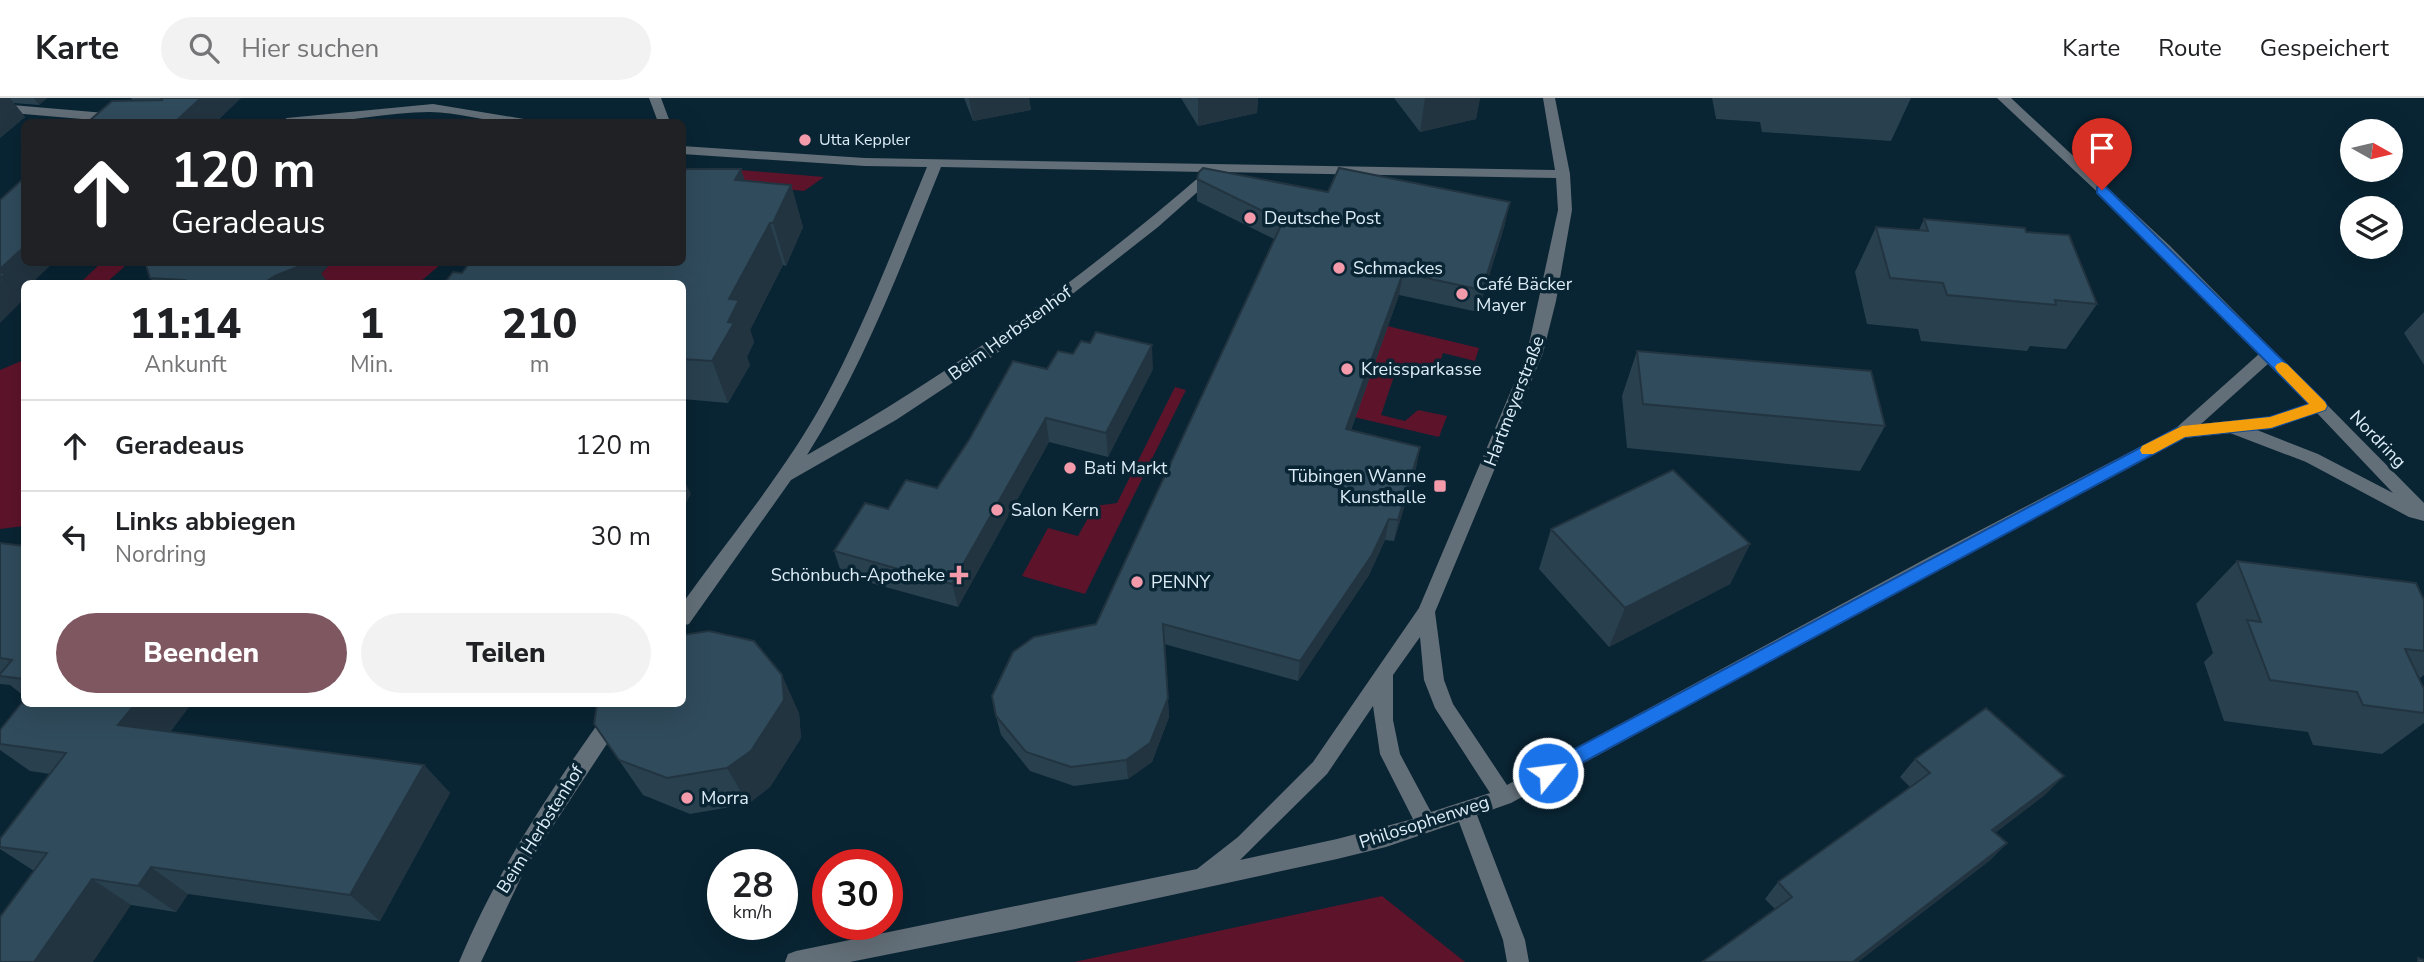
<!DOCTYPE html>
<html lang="de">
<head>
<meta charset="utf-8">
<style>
	body { margin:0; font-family:"Nunito Sans",sans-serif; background:#f2f2f2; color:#202124; height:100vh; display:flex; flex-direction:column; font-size:26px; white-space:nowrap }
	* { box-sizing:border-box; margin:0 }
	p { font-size:23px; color:#757577 }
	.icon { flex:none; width:38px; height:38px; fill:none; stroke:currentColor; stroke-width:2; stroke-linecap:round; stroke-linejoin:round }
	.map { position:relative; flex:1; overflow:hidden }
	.details { position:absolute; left:21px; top:182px; width:665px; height:427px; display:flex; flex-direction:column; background:#fff; border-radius:10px; box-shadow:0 7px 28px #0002 }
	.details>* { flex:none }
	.hud { position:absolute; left:21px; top:21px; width:665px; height:147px; border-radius:10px; box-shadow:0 7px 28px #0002; background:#202124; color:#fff; overflow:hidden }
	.needle { width:46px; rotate:98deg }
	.controls { position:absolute; left:2340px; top:21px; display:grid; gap:14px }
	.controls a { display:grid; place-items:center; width:63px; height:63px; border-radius:50%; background:#fff; box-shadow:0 7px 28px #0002; font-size:35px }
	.speed { position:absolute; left:707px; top:751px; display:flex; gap:14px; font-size:35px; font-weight:700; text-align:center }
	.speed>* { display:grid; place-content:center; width:91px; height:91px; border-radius:50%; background:#fff; box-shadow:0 7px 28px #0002; line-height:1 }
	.speed small { font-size:18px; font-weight:400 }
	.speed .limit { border:10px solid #d22; background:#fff; color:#111 }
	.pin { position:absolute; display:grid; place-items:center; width:60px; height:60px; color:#fff; margin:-72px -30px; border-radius:50% 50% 50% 0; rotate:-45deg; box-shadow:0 0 7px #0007 }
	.pin .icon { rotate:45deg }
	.me { position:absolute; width:77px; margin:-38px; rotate:61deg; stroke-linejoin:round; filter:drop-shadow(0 0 5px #0008) }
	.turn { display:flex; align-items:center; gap:24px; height:147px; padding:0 35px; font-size:32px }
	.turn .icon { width:91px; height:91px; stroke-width:2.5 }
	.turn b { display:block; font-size:49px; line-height:60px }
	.eta { display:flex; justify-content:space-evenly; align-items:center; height:119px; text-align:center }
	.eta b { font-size:42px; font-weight:800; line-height:49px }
	.action { display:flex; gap:14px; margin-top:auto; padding:14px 35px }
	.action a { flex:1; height:80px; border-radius:42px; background:#7f5761; color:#fff; font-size:28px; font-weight:800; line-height:80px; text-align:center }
	.action a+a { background:#f2f2f2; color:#202124 }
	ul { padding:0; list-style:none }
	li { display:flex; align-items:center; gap:21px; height:91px; padding:0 35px; border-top:2px solid #e0e0e0 }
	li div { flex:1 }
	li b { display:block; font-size:26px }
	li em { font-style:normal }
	header { display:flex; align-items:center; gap:42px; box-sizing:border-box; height:98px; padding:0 35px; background:#fff; border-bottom:2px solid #e0e0e0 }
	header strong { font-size:33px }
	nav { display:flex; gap:38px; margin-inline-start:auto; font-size:24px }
	.search { width:490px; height:63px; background:#f2f2f2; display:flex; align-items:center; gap:18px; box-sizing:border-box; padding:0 24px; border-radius:38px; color:#757577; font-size:26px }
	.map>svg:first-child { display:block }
	.green { fill:#5d142b }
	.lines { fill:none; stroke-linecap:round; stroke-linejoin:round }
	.minor { fill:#636f78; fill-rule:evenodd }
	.wall { fill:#29404f }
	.shaded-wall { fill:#223440 }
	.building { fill:#304b5c; stroke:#223440; stroke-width:2 }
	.route { fill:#1a73e8; stroke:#114b97; stroke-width:2 }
	.slow { fill:#f59e0b }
	.poi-dot { fill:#f39aab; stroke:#092433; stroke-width:2.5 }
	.labels { text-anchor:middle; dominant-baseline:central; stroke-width:7; stroke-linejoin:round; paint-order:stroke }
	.far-poi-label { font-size:16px; fill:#ddedf7; stroke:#092433; text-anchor:start }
	.poi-label { font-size:18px; fill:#ddedf7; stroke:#092433; text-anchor:start }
	.street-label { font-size:18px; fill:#ddedf7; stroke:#092433 }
</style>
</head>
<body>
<header>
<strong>Karte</strong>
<div class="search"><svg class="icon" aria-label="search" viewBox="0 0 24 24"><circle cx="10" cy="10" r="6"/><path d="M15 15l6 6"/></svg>Hier suchen</div>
<nav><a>Karte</a><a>Route</a><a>Gespeichert</a></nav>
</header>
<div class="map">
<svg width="2424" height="864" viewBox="0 0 2424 864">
	<rect width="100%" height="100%" fill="#092433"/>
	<!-- green -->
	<path class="green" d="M 716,70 L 824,79 L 804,93 L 708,83 Z
		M 101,165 L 123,165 L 124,169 L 106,185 L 80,185 Z
		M 331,165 L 442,165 L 419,185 L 328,185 L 321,176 Z
		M 1387,228 L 1479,250 L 1475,263 L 1443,255 L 1435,278 L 1397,269 L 1381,317 L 1405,323 L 1418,312 L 1447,318 L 1439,339 L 1243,293 L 1358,312 Z
		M 24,262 L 24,428 L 0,431 L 0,272 Z
		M 1175,289 L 1186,292 L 1085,496 L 1022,478 L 1048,430 L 1078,438 L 1095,408 L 1117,405 Z
		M 1382,798 L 1465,864 L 1074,864 Z"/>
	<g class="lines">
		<!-- minor -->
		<path class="minor" d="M 649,0 L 661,0 L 670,24 L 658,24 Z
			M 1543,0 L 1555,0 L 1570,76 L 1572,112 L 1556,203 L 1543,255 L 1435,514 L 1444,582 L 1453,606 L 1507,687 L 1929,459 L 2176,330 L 2259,256 L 2107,103 L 1997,0 L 2011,0 L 2170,148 L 2424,405 L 2424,423 L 2409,419 L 2306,364 L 2230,335 L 2185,340 L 1941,469 L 1511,705 L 1477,717 L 1525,842 L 1529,864 L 1507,864 L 1503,842 L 1459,724 L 1386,749 L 1337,761 L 1020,830 L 850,864 L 785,864 L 788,856 L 796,853 L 1197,771 L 1238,739 L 1313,664 L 1419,510 L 1527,255 L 1558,112 L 1556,80 L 1220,74 L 1158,129 L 996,256 L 896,322 L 791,382 L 689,526 L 682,528 L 682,506 C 730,439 783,376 823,304 C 864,229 894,148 927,69 L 865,68 L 682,56 L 682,48 L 865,60 L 1555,72 ZM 941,69 L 1205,74 C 1081,181 950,277 807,357 C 864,267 901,168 941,69 ZM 2269,265 L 2308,306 L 2270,319 L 2201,326 ZM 2317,315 L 2393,395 L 2318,356 L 2257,332 L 2271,331 ZM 1420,539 L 1424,582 L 1435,610 L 1490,695 L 1431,714 L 1400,656 L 1393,622 L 1393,577 ZM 1373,608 L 1380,656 L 1413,721 L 1337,741 L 1240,762 L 1327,676 Z
			M 0,6 L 117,16 L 124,20 L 117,24 L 0,14 Z
			M 433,6 L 524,21 L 526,24 C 494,27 462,14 430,14 C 380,14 330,29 280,24 L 287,20 Z
			M 612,606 L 633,606 L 526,769 L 481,864 L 459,864 C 498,770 553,688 612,606 Z"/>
	</g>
	<!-- wall -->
	<path class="wall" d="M 0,0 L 47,0 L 39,7 L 14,5 L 25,19 L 0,40 Z
		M 131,0 L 241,0 L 216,24 L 133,3 Z
		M 964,0 L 1029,0 L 1031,12 L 973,23 Z
		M 1181,0 L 1258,0 L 1257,15 L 1198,28 Z
		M 1394,0 L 1480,0 L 1476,21 L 1420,34 Z
		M 1712,0 L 1911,0 L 1891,43 L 1762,34 L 1760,24 L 1716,21 Z
		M 1197,81 L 1328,94 L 1505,126 L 1478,214 L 1399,197 L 1351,332 L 1420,349 L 1416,370 L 1394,443 L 1385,442 L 1369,477 L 1298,583 L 1164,546 L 1169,619 L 1152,664 L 1128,681 L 1074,688 L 1030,673 L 1001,637 L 996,618 L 1096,526 L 1274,141 L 1197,103 Z
		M 745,82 L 791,87 L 803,129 L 786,168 L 783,167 L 750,232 L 754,244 L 747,259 L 750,267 L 728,305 L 682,301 L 682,186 L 462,175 Z
		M 1924,121 L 2026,134 L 2097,206 L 2066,251 L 2030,248 L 2027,253 L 1921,243 L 1918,231 L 1867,226 L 1855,174 L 1876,129 L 1919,132 Z
		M 329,167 L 321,175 L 328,186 L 155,186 L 150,180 Z
		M 2424,214 L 2424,267 L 2404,235 Z
		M 1637,253 L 1885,328 L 1860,373 L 1627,350 L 1622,298 Z
		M 1047,271 L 1153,271 L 1108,359 L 1049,344 L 958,509 L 842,477 L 834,453 L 888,411 L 937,390 Z
		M 1551,431 L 1750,446 L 1730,486 L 1609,549 L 1539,471 Z
		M 0,445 L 24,448 L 24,598 L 10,587 L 0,586 Z
		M 2237,463 L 2424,502 L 2424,577 L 2419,581 L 2424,591 L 2424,625 L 2382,656 L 2313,647 L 2308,634 L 2224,623 L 2204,564 L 2213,555 L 2196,506 Z
		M 24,606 L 191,606 L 170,634 L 424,667 L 450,695 L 380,823 L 188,796 L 176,814 L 131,807 L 34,773 L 0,751 L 0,741 L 50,676 L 30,673 L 0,652 L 0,632 Z
		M 799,615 L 801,640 L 770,689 L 748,706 L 690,716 L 643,697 L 594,626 Z
		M 1915,661 L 2046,696 L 1995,735 L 2007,745 L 1989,763 L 1858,864 L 1702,864 L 1775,811 L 1765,801 L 1778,784 L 1910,689 L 1900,679 Z"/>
	<!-- shaded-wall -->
	<path class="shaded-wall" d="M 0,0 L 10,0 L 25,19 L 0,40 Z
		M 34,0 L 47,0 L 39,7 Z
		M 201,0 L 241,0 L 216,24 L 175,24 Z
		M 969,0 L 1029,0 L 1031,12 L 973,23 Z
		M 1198,0 L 1258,0 L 1257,15 L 1198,28 Z
		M 1425,0 L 1480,0 L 1476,21 L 1420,34 Z
		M 741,71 L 755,113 L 735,82 Z
		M 791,87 L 803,129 L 786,168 L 773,125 Z
		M 1510,104 L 1505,126 L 1478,214 L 1482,192 Z
		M 770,125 L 783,167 L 750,232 L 754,244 L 747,259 L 750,267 L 728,305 L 712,263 L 728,224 L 729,201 Z
		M 24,149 L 24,164 L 54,164 L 31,186 L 24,186 L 24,192 L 22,194 L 24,196 L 24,201 L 0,225 L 0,171 Z
		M 310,164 L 328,164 L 329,167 L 321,175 L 328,186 L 262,186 L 275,178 Z
		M 1403,175 L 1399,197 L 1343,353 L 1346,331 Z
		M 1152,247 L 1153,271 L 1108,359 L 1106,335 Z
		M 1046,320 L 1049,344 L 958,509 L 952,486 Z
		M 1420,349 L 1416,370 L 1394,443 L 1398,422 Z
		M 682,378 L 691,396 L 682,412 Z
		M 1389,421 L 1385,442 L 1369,477 L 1298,583 L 1300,563 Z
		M 1750,446 L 1730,486 L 1609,549 L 1625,510 Z
		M 782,577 L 799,615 L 801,640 L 770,689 L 748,706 L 727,670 Z
		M 1168,600 L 1169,619 L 1152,664 L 1128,681 L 1126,662 Z
		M 135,606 L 191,606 L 154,656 L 118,627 Z
		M 424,667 L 450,695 L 380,823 L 350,797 Z
		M 2064,678 L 2046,696 L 1975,750 L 1992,732 Z
		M 2007,745 L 1989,763 L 1858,864 L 1853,864 Z
		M 151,769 L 188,796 L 176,814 L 138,788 Z
		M 92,781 L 131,807 L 93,864 L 34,864 Z"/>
	<!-- building -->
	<path class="building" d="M 161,0 L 201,0 L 175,24 L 88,24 L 112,3 L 162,2 Z
		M 1203,70 L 1328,94 L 1339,70 L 1510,104 L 1482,192 L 1403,175 L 1346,331 L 1420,349 L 1398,422 L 1389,421 L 1372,457 L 1300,563 L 1163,526 L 1168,600 L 1150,645 L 1126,662 L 1071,669 L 1026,654 L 996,618 L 992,598 L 1013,554 L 1034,539 L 1096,526 L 1283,123 L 1197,81 L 1199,74 Z
		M 688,71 L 741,71 L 735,82 L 791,87 L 773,125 L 770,125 L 729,201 L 739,202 L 728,224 L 734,225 L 712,263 L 682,261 L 682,186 L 444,186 L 453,174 L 462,175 L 470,164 L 682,164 L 682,72 Z
		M 24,80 L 24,149 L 0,171 L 0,102 Z
		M 1924,121 L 2025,130 L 2026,134 L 2069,137 L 2097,206 L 2055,202 L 2056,207 L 1947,197 L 1943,185 L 1890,180 L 1876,129 L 1928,133 Z
		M 145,164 L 310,164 L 275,178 L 262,186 L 181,186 L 185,182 L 150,180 Z
		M 0,175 L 6,175 L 0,180 Z
		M 1096,234 L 1152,247 L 1106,335 L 1046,320 L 952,486 L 834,453 L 865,405 L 888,411 L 906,382 L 937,390 L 969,342 L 1013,263 L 1047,271 L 1058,253 L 1073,256 L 1081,243 L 1090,245 Z
		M 1637,253 L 1871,273 L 1885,328 L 1643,306 Z
		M 1673,372 L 1750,446 L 1625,510 L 1551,431 Z
		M 0,445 L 24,448 L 24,581 L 0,578 L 0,576 L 12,562 L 0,560 Z
		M 2237,463 L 2416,485 L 2424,502 L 2424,553 L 2405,551 L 2424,591 L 2424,615 L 2363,607 L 2357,594 L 2270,582 L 2247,522 L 2261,524 Z
		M 709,533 L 754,543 L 782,577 L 784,602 L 751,653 L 727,670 L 667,680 L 619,662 L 594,626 L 597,606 L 682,606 L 682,537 Z
		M 24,602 L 24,606 L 135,606 L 118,627 L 424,667 L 350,797 L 151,769 L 138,788 L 92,781 L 34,864 L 0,864 L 0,819 L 47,755 L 0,749 L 0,741 L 66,655 L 0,646 L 0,632 Z
		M 1986,610 L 2064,678 L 1992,732 L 2007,745 L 1854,863 L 1855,864 L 1702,864 L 1792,799 L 1778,784 L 1930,675 L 1915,661 Z
		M 2418,860 L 2424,862 L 2424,864 L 2418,864 Z"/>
	<!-- route -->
	<path class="route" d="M 2102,88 L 2106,89 L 2325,304 L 2327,308 L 2325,312 L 2271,330 L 2185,339 L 1554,680 L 1548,683 L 1541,680 L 1538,675 L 1541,669 L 2177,330 L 2270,319 L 2309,306 L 2097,95 L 2097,89 Z"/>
	<!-- slow -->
	<path class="slow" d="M 2282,264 L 2287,266 L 2325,304 L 2327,308 L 2325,312 L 2271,330 L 2185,339 L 2153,356 L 2142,356 L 2140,352 L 2142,348 L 2182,328 L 2270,319 L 2309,306 L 2277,273 L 2275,269 L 2277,266 Z"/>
	<!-- markers -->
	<g class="poi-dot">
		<circle cx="805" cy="42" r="7"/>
		<circle cx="1250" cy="120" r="7"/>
		<circle cx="1339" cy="170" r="7"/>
		<circle cx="1462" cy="196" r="7"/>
		<circle cx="1347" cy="271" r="7"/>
		<circle cx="1070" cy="370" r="7"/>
		<rect x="1433" y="381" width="14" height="14" rx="3.5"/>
		<circle cx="997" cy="412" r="7"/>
		<path d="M955.5 466.5h7v7h7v7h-7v7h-7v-7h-7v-7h7z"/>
		<circle cx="1137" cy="484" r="7"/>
		<circle cx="687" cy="700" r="7"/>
	</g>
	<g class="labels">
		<!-- far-poi labels -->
		<g class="far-poi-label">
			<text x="819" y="42">Utta Keppler</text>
		</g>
		<!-- poi labels -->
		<g class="poi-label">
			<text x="1264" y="120">Deutsche Post</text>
			<text x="1353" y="170">Schmackes</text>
			<text x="1476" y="186">Café Bäcker<tspan x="1476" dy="21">Mayer</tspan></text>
			<text x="1361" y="271">Kreissparkasse</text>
			<text x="1084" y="370">Bati Markt</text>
			<text x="1426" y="378" text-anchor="end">Tübingen Wanne<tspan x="1426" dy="21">Kunsthalle</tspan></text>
			<text x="1011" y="412">Salon Kern</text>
			<text x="945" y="477" text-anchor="end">Schönbuch-Apotheke</text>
			<text x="1151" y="484">PENNY</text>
			<text x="701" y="700">Morra</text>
		</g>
		<!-- street labels -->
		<g class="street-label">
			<text transform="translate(1010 235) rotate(-36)">Beim Herbstenhof</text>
			<text transform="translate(1514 303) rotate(-69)">Hartmeyerstraße</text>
			<text transform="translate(2378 341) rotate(46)">Nordring</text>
			<text transform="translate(1424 724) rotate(-18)">Philosophenweg</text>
			<text transform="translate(540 731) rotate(-58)">Beim Herbstenhof</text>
		</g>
	</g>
</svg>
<div class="controls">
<a><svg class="needle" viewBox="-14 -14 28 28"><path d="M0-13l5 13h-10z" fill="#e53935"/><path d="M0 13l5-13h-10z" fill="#757577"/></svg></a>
<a><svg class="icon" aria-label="layers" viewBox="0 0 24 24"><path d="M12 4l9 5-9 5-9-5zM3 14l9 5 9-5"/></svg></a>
</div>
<div class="speed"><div>28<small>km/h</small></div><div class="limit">30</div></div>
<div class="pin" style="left:2102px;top:92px;background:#d93025"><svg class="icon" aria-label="arrive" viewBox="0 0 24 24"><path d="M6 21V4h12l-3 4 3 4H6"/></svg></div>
<svg class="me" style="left:1548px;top:675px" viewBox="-20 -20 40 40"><circle r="17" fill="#1a73e8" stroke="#fff" stroke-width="3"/><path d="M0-11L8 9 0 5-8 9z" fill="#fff"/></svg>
<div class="hud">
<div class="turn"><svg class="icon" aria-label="ahead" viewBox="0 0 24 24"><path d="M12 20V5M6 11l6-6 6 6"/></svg><div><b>120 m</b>Geradeaus</div></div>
</div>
<section class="details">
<div class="eta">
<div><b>11:14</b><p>Ankunft</p></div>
<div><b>1</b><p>Min.</p></div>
<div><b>210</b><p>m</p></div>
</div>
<ul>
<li><svg class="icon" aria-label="ahead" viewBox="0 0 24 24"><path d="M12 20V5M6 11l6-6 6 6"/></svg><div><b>Geradeaus</b></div><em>120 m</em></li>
<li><svg class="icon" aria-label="left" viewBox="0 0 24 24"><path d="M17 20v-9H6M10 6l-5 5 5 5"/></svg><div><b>Links abbiegen</b><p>Nordring</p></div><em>30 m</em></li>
</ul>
<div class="action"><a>Beenden</a><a>Teilen</a></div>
</section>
</div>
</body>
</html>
